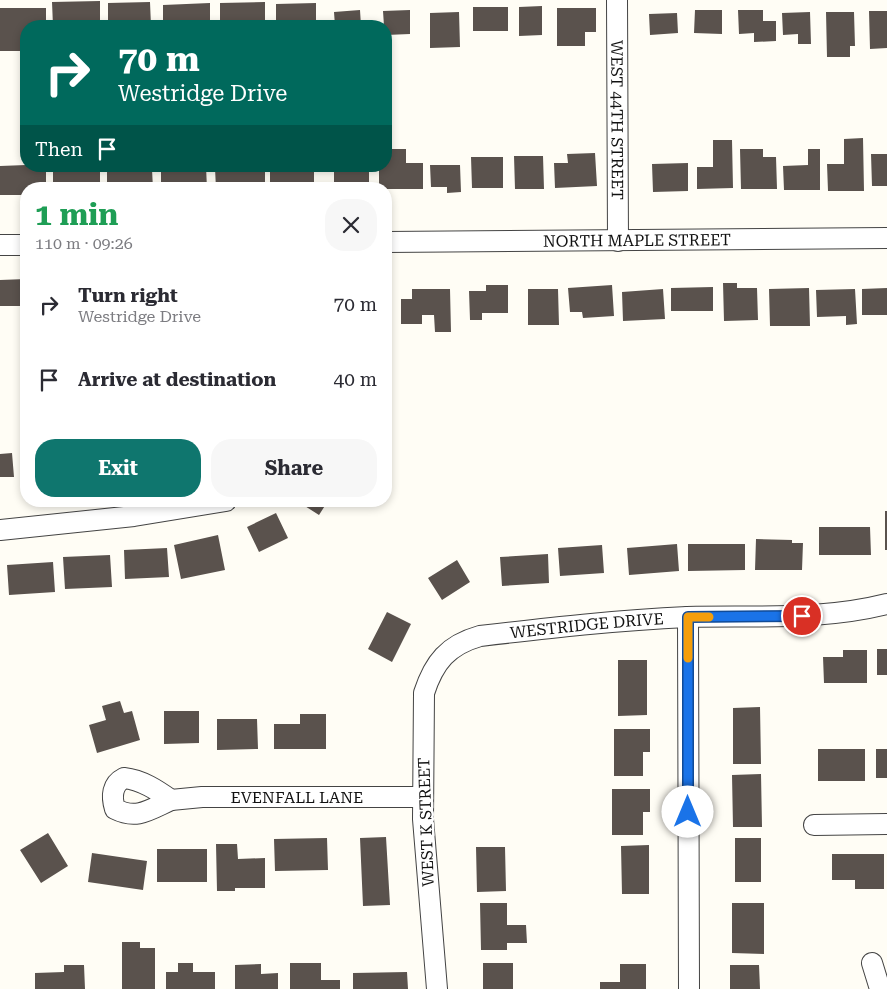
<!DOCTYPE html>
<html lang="en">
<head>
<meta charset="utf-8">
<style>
	body { margin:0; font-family:"Roboto Serif",serif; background:#f7f7f7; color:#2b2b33; height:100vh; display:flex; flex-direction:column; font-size:19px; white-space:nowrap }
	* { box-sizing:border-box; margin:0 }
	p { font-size:16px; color:#7c7c81 }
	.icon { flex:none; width:28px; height:28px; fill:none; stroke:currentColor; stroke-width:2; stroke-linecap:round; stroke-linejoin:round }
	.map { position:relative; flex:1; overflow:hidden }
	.drawer { position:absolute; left:20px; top:182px; width:372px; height:325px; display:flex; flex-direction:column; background:#fff; border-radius:20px; box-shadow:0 2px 8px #0003 }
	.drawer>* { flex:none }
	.top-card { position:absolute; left:20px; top:20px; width:372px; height:152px; border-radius:20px; box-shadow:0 2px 8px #0003; background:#00695c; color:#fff; overflow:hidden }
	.pin { position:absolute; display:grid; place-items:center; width:42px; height:42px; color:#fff; margin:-21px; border:2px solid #fff; border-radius:50%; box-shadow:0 1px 5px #0007 }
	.me { position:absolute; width:55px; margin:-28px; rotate:0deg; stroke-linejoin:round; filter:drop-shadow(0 0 4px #0008) }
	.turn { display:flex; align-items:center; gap:18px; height:105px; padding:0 15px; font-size:22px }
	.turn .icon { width:65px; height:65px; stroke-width:2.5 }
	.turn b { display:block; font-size:35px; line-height:42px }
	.then { display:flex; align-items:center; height:48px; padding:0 15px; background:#0003; gap:10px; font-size:19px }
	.round { display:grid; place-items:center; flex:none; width:52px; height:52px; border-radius:20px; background:#f7f7f7 }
	.summary { display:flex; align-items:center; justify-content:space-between; height:85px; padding:0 15px }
	h1 { font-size:30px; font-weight:700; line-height:38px; color:#1e9e55 }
	.cta { display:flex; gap:10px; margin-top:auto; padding:10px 15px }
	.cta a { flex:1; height:58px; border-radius:20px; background:#0f766e; color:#fff; font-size:20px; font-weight:700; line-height:58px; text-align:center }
	.cta a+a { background:#f7f7f7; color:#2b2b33 }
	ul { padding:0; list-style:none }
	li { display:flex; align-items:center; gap:15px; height:75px; padding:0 15px }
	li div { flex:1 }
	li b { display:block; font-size:19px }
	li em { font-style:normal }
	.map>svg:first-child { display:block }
	.building { fill:#5a524d }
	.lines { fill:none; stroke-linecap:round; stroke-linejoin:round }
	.minor-casing { stroke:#444; stroke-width:22 }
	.minor { stroke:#fff; stroke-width:20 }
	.route-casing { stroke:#114b97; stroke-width:12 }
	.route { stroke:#1a73e8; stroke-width:9 }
	.slow { stroke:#f59e0b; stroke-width:9 }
	.labels { text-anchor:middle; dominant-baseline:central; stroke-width:5; stroke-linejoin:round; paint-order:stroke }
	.street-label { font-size:16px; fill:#111; stroke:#fff }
</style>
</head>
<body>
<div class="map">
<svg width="887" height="989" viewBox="0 0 887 989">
	<rect width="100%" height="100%" fill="#fffdf5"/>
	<!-- building -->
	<path class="building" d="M 100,1 L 100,26 L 53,26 L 52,2 Z
		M 150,2 L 151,26 L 108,26 L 108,3 Z
		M 265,2 L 265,26 L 220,26 L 220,3 Z
		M 210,3 L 210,26 L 163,26 L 163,5 Z
		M 316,3 L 316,26 L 276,26 L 276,4 Z
		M 542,6 L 542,35 L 519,36 L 519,7 Z
		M 473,7 L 508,7 L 508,31 L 473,31 Z
		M 0,8 L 46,8 L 46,26 L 26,26 L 26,51 L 0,51 Z
		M 557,8 L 596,8 L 596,32 L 585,32 L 585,46 L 557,46 Z
		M 360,10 L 361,26 L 335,26 L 334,12 Z
		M 410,10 L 410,34 L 386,35 L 386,26 L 384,26 L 383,11 Z
		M 695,10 L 722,10 L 722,34 L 694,33 Z
		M 738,10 L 763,10 L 763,21 L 776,21 L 776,41 L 754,42 L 754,33 L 739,34 Z
		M 869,11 L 887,11 L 887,48 L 870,49 Z
		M 459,12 L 460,47 L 430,48 L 430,13 Z
		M 810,12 L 811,44 L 798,44 L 798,34 L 783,35 L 782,13 Z
		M 826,12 L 854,12 L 855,46 L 850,46 L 850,57 L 827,57 Z
		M 677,13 L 678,33 L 650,35 L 649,14 Z
		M 863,138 L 864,191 L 828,191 L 827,164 L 844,164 L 844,139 Z
		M 713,140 L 732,140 L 733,188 L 697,189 L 697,167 L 713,167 Z
		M 386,149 L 406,149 L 406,163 L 423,163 L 423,189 L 379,189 L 379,166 L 386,166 Z
		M 740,149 L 763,149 L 763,157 L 776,157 L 777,189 L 741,189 Z
		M 808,149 L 820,149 L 820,190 L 784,190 L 783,166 L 808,165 Z
		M 595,153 L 597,186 L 555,188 L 554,163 L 568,163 L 567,154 Z
		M 871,154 L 887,154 L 887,186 L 872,186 Z
		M 514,156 L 543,156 L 544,189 L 515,189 Z
		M 471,157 L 503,157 L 503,188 L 472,188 Z
		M 688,163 L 688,191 L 653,192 L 652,164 Z
		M 26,165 L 46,166 L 46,189 L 26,189 L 26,195 L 0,195 L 0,166 Z
		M 430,165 L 460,165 L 461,192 L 447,193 L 447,187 L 431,187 Z
		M 53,166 L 78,166 L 78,170 L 100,169 L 100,189 L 53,189 Z
		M 206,166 L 207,189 L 161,189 L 161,167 Z
		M 334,166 L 369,166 L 369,189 L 334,189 Z
		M 265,167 L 265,189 L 216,189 L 215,168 Z
		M 270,167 L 314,167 L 314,189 L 270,189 Z
		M 152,169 L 153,189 L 107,189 L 107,170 Z
		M 26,279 L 26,306 L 0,306 L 0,280 Z
		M 723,283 L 737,283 L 737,288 L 757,288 L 758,320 L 724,321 Z
		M 486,285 L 508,285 L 508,313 L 482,313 L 482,320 L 470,320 L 469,291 L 486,291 Z
		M 612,285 L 614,316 L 583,318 L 582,312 L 570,312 L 568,288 Z
		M 713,287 L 713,311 L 671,311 L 671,288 Z
		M 809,288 L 810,326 L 770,326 L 769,289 Z
		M 887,288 L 887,315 L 862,315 L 862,289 Z
		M 412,289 L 450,289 L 451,332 L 435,332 L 434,315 L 422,315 L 422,324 L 401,324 L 401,299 L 412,299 Z
		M 528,289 L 558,289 L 559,325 L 528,325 Z
		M 663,289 L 665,319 L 623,321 L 622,292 Z
		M 855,289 L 857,324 L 846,325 L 846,316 L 817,317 L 816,290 Z
		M 20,447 L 26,447 L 26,476 L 21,477 Z
		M 12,453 L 14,477 L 0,477 L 0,454 Z
		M 297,501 L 328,501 L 319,515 Z
		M 885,511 L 887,511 L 887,550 L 885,550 Z
		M 276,513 L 288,538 L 259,552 L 247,527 Z
		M 819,527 L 870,527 L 871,555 L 819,555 Z
		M 218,535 L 225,570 L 181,579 L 174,545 Z
		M 756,539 L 792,540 L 792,543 L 803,543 L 802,570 L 755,570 Z
		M 677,544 L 679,571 L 629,575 L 627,548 Z
		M 688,544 L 745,544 L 745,570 L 688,571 Z
		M 602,545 L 604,573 L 560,576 L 558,548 Z
		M 167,548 L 169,577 L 125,579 L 124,550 Z
		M 548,554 L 549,583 L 502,586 L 500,557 Z
		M 110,555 L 112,587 L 65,589 L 63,557 Z
		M 457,560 L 470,582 L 442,600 L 428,578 Z
		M 53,562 L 55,592 L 9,595 L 7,565 Z
		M 387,612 L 411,624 L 392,662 L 368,649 Z
		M 877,649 L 887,649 L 887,675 L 877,675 Z
		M 843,650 L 867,650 L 867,683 L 824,683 L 823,657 L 843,657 Z
		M 618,660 L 647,660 L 647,715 L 618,716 Z
		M 120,701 L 124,713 L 132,711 L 140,740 L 97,753 L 89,725 L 106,720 L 102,706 Z
		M 760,707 L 761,764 L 733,764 L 733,708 Z
		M 164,711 L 199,711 L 199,743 L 164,744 Z
		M 300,714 L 326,714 L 326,749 L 274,749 L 274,724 L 300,724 Z
		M 217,719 L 257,719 L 258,749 L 217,750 Z
		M 614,729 L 650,729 L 650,752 L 643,752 L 643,776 L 614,776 Z
		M 818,749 L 865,749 L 865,781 L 818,781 Z
		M 876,749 L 887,749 L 887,778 L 876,778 Z
		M 761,774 L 762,827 L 733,827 L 732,775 Z
		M 612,789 L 650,789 L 650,812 L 643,812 L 643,835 L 612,835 Z
		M 48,833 L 68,866 L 41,883 L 20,850 Z
		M 386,837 L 390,905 L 363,906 L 360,838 Z
		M 327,838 L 328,870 L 275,871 L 274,839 Z
		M 735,838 L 761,838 L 761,882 L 735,882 Z
		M 216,844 L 237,844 L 238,859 L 265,858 L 265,888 L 235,888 L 235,891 L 217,891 Z
		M 649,845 L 649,894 L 622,894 L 621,846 Z
		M 476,847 L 505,847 L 506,891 L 477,892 Z
		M 157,849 L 207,849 L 207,882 L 157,882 Z
		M 92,853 L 147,861 L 143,890 L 88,882 Z
		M 832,854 L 884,854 L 884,889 L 855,889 L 855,880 L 832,880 Z
		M 480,903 L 507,903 L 507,925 L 526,925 L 527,943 L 507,943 L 507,950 L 481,950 Z
		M 732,903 L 764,903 L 764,954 L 732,953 Z
		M 122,942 L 140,942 L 140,948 L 155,948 L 155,989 L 122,989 Z
		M 178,963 L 193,963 L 193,972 L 215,972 L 215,989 L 166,989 L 166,972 L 178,972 Z
		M 290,963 L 321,963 L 321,980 L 340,980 L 340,989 L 290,989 Z
		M 483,963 L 513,963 L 513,989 L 483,989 Z
		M 261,964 L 261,974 L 278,973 L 278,989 L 235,989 L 235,965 Z
		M 620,964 L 646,964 L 646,989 L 600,989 L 600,982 L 620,982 Z
		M 64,965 L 84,965 L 85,989 L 35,989 L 35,973 L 64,972 Z
		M 730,965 L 759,965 L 760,989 L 730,989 Z
		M 407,972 L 408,989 L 353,989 L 353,973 Z"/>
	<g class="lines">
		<!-- minor casing -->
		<g class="minor-casing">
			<g id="minor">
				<path id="s1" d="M 617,0 L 618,241"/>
				<path id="s2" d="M 386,242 L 887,238"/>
				<path d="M 0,245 L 26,245"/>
				<path d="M 0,530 L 134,516 L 226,501"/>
				<path d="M 688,617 L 689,989"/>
				<path d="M 124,778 C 142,780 157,790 171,800 C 149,810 137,820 115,809 C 111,796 112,784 124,778 Z"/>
				<path id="s3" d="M 171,800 L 202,797 L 423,797"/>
				<path d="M 814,825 L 887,824"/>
				<path d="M 872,963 L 880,989"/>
				<path id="s4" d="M 437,989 L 423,819 L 424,693 C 434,662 448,645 480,636 C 549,628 618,620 687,617 C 755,615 820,621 887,604"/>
			</g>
		</g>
		<!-- minor -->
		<use href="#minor" class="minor"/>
	</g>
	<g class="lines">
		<!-- route casing -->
		<g class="route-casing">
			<path id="route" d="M 688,812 L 688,617 L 802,616"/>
		</g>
		<!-- route -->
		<use href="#route" class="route"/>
		<!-- slow -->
		<path class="slow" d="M 688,658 L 688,617 L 709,617"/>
	</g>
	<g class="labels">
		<!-- street labels -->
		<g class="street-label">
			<text stroke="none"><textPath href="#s1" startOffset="120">WEST 44TH STREET</textPath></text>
			<text stroke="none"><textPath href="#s2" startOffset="251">NORTH MAPLE STREET</textPath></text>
			<text stroke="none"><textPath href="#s4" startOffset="488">WESTRIDGE DRIVE</textPath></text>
			<text stroke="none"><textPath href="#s3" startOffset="126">EVENFALL LANE</textPath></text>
			<text transform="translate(426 822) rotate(-92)">WEST K STREET</text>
		</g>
	</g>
</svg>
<div class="pin" style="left:802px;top:616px;background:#d93025"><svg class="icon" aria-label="arrive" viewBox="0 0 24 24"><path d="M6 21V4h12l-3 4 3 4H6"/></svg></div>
<svg class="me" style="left:688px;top:812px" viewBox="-20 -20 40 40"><circle r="19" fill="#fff"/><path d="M0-13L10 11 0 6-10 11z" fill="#1a73e8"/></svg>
<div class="top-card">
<div class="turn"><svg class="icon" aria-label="right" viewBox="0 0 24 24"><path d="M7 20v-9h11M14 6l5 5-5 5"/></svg><div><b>70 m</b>Westridge Drive</div></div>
<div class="then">Then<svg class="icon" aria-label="arrive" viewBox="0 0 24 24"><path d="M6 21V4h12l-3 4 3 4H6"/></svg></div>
</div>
<section class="drawer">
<div class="summary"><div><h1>1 min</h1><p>110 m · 09:26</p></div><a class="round"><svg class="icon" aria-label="close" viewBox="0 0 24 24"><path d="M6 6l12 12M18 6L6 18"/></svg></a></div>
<ul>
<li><svg class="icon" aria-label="right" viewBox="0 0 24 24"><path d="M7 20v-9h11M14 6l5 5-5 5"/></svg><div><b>Turn right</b><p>Westridge Drive</p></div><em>70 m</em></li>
<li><svg class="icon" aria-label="arrive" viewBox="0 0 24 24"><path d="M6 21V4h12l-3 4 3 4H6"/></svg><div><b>Arrive at destination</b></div><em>40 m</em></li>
</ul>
<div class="cta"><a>Exit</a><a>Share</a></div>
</section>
</div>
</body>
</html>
